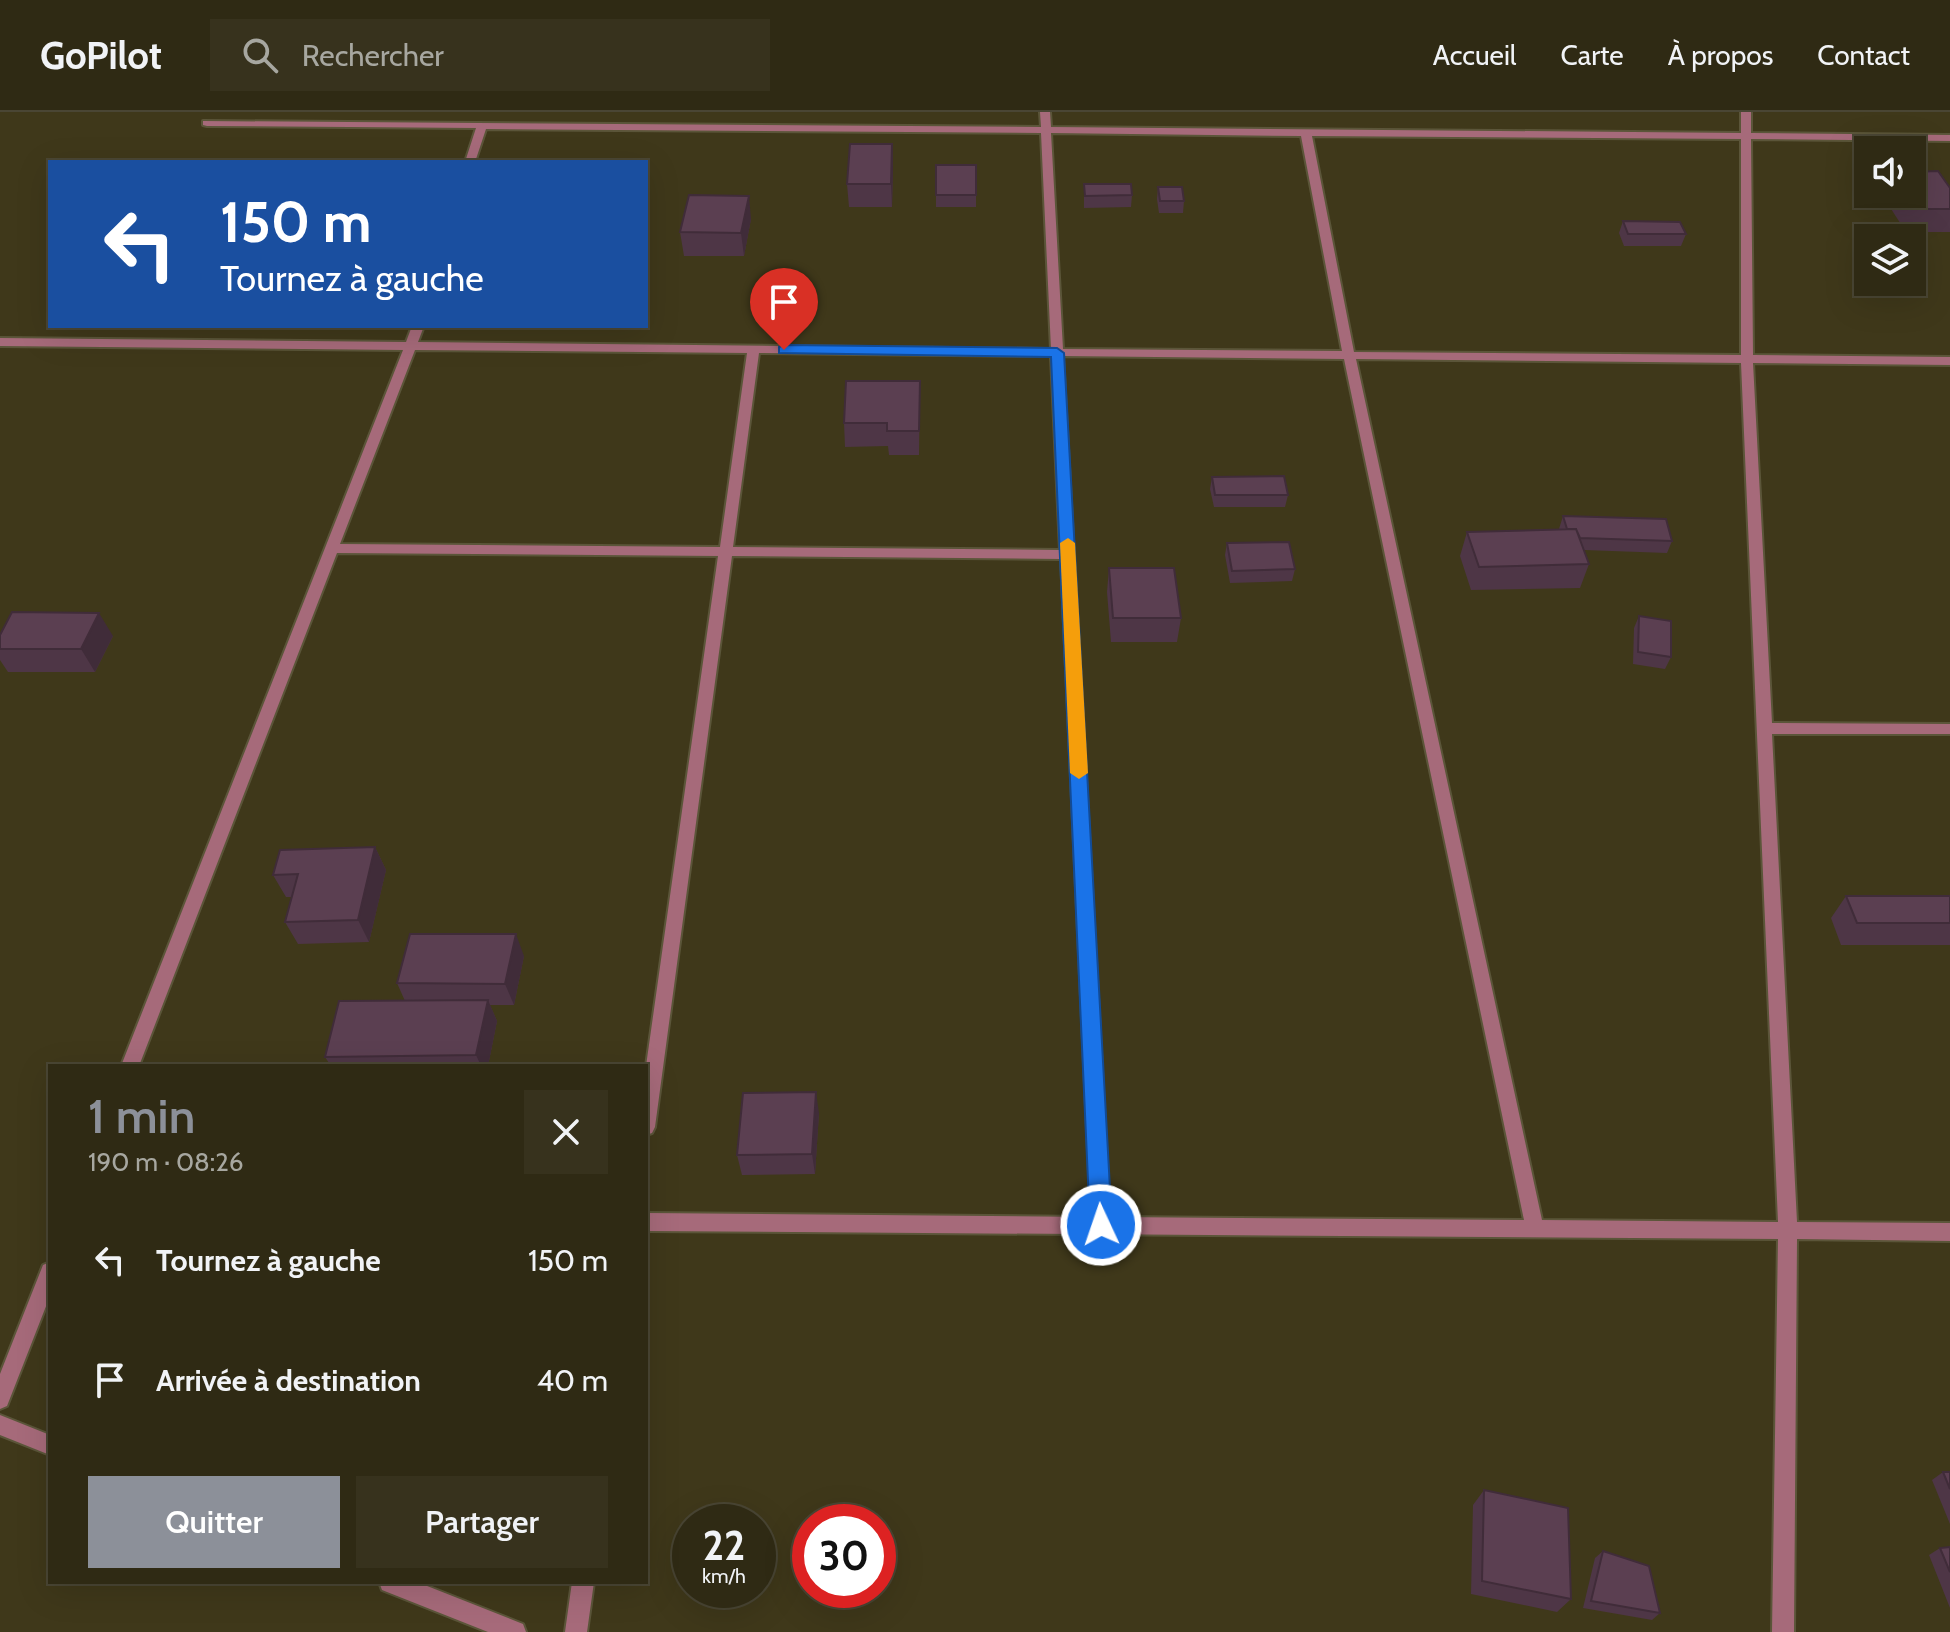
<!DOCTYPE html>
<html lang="fr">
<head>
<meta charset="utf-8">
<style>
	body { margin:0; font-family:Cabin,sans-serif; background:#37321d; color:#f1f3f6; height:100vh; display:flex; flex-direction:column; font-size:30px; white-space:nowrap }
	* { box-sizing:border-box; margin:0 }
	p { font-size:26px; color:#a7a7a0 }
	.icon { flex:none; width:44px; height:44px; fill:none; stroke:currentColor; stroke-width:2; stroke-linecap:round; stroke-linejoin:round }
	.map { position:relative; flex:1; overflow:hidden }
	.side { position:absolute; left:48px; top:952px; width:600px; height:520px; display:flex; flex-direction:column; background:#2f2a14; border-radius:0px; box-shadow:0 8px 32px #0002,0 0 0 2px #4a4634 }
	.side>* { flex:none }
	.banner { position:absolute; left:48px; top:48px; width:600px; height:168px; border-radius:0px; box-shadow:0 8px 32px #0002,0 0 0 2px #4a4634; background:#1a4fa0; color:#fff; overflow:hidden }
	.fabs { position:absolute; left:1854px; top:24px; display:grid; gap:16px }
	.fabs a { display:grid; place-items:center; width:72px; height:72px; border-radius:0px; background:#2f2a14; box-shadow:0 8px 32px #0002,0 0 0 2px #4a4634; font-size:40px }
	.speed { position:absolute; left:672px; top:1392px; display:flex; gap:16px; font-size:40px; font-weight:700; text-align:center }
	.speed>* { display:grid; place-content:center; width:104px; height:104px; border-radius:50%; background:#2f2a14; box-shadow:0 8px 32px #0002,0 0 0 2px #4a4634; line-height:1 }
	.speed small { font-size:20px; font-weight:400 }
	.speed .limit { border:12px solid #d22; background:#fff; color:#111 }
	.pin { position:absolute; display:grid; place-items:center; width:68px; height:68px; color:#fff; margin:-82px -34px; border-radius:50% 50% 50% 0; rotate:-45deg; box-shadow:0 0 8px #0007 }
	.pin .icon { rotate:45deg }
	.me { position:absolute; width:88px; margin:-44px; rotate:357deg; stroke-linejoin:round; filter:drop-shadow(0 0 6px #0008) }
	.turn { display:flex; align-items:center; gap:28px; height:168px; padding:0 40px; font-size:36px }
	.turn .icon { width:104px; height:104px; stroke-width:2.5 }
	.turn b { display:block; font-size:56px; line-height:68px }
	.round { display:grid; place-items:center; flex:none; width:84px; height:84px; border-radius:0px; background:#37321d }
	.overview { display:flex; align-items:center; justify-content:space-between; height:136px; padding:0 40px }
	h1 { font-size:48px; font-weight:600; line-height:60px; color:#8c9099 }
	.primary-button { display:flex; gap:16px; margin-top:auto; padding:16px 40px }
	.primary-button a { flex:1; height:92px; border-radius:0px; background:#8c9099; color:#fff; font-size:32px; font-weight:600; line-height:92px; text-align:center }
	.primary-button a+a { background:#37321d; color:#f1f3f6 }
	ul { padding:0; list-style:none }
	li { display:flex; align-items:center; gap:24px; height:120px; padding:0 40px }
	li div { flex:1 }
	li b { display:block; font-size:30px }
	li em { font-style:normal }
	header { display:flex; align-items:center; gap:48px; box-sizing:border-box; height:112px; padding:0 40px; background:#2f2a14; border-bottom:2px solid #4a4634 }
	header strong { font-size:38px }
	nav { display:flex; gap:44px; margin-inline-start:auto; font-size:28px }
	.search { width:560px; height:72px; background:#37321d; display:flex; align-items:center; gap:20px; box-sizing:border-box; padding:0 28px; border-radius:0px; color:#a7a7a0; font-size:30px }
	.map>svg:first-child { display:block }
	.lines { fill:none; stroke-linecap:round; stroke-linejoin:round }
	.minor-casing { stroke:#5b5539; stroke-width:4 }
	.minor { fill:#a66a7a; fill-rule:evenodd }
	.wall { fill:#4e3646 }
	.shaded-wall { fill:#402c39 }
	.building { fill:#5b3f51; stroke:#402c39; stroke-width:2 }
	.route { fill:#1a73e8; stroke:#114b97; stroke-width:2 }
	.slow { fill:#f59e0b }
</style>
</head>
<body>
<header>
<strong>GoPilot</strong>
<div class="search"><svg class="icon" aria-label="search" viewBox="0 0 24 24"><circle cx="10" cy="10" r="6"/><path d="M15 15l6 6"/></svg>Rechercher</div>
<nav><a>Accueil</a><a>Carte</a><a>À propos</a><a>Contact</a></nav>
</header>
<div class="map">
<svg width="1950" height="1520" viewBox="0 0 1950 1520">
	<rect width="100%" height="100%" fill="#3f381a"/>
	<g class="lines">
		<!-- minor casing -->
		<g class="minor-casing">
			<path id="minor" d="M 1040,0 L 1050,0 L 1051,15 L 1741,21 L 1741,0 L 1751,0 L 1751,21 L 1950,23 L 1950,29 L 1751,27 L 1753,243 L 1950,245 L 1950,253 L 1753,251 L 1772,611 L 1950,612 L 1950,622 L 1772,622 L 1797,1110 L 1950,1111 L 1950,1129 L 1797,1127 L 1794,1520 L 1772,1520 L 1778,1127 L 646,1119 L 646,1101 L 1091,1105 L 1061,447 L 732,444 L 655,1015 L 652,1021 L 646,1023 L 646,954 L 718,444 L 337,441 L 139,954 L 121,954 L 403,238 L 0,234 L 0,226 L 406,230 L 412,214 L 424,214 L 418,230 L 1051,237 L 1041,21 L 486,17 L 475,50 L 465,50 L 476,16 L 207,14 L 203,13 L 203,9 L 1041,15 ZM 1051,21 L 1301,24 L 1342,239 L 1063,237 ZM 1312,24 L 1741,27 L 1741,243 L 1354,240 ZM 415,238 L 747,241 L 720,435 L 340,432 ZM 759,241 L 1051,244 L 1060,438 L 733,435 ZM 1063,244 L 1344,247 L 1524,1108 L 1110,1105 ZM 1356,247 L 1741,251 L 1778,1110 L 1542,1108 Z
				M 50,1150 L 50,1184 L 7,1294 L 0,1297 L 0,1262 L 43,1153 Z
				M 0,1303 L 50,1323 L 50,1343 L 0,1323 Z
				M 379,1470 L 417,1470 L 523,1512 L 526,1520 L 488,1520 L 382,1478 Z
				M 572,1470 L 594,1470 L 587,1520 L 565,1520 Z"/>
		</g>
		<!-- minor -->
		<use href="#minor" class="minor"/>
	</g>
	<!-- wall -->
	<path class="wall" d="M 892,32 L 893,55 L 892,95 L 849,95 L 847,72 Z
		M 936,53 L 976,53 L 976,95 L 936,95 Z
		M 1084,72 L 1132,83 L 1131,95 L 1084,96 Z
		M 1158,75 L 1184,89 L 1183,101 L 1159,101 L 1157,87 Z
		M 1950,76 L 1950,120 L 1906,120 L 1882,83 L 1912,82 Z
		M 751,107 L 744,144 L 684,144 L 680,120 Z
		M 1623,109 L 1686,122 L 1681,134 L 1624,134 L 1619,121 Z
		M 920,269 L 919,343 L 889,343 L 888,334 L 845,335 L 844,311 Z
		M 1212,365 L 1288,383 L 1285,395 L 1214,395 L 1210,377 Z
		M 1563,404 L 1672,429 L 1667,441 L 1584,438 L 1589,452 L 1580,476 L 1471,478 L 1460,444 L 1467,420 L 1559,417 Z
		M 1227,431 L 1295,457 L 1292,469 L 1230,471 L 1225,443 Z
		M 1109,456 L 1181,506 L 1177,530 L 1111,530 L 1107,480 Z
		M 1639,504 L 1671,545 L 1665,557 L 1633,552 L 1634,516 Z
		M 0,523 L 113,524 L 95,560 L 8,560 L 0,548 Z
		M 375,735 L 386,758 L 369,830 L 298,832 L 285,810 L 292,785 L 286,785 L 273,763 Z
		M 1846,784 L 1950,784 L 1950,833 L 1841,833 L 1831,806 Z
		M 524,844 L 514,893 L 490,893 L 497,909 L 488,954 L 331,954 L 325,945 L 405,889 L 397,871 Z
		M 819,1001 L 815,1062 L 742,1063 L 737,1043 Z
		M 1943,1360 L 1950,1360 L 1950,1412 L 1932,1368 Z
		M 1484,1378 L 1571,1487 L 1557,1500 L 1471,1482 L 1473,1393 Z
		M 1950,1435 L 1950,1496 L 1929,1443 L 1940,1436 Z
		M 1603,1439 L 1660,1501 L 1652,1508 L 1583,1496 L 1595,1446 Z"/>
	<!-- shaded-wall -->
	<path class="shaded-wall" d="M 892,32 L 893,55 L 892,95 L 891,72 Z
		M 749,84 L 751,107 L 744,144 L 741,121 Z
		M 99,501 L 113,524 L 95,560 L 81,537 Z
		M 375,735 L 386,758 L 369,830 L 358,808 Z
		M 516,822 L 524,844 L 514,893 L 505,872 Z
		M 488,888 L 497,909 L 488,954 L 481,954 L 476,943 Z
		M 816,980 L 819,1001 L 815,1062 L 812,1042 Z"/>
	<!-- building -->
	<path class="building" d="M 850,32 L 892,32 L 891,72 L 847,72 Z
		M 936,53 L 976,53 L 976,83 L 936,83 Z
		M 1938,59 L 1950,76 L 1950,97 L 1918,97 L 1908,82 L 1912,82 L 1912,60 Z
		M 1084,72 L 1131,72 L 1132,83 L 1085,84 Z
		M 1158,75 L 1182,75 L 1184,89 L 1160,89 Z
		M 689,83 L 749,84 L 741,121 L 680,120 Z
		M 1623,109 L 1680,110 L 1686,122 L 1628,122 Z
		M 846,269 L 920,269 L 919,319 L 887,319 L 887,311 L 844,311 Z
		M 1284,364 L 1288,383 L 1215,383 L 1212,365 Z
		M 1563,404 L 1666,407 L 1672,429 L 1580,426 L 1576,417 L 1567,417 Z
		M 1576,417 L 1589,452 L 1479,455 L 1467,420 Z
		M 1289,430 L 1295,457 L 1232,459 L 1227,431 Z
		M 1109,456 L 1174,456 L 1181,506 L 1113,506 Z
		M 12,500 L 99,501 L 81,537 L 0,537 L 0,523 Z
		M 1639,504 L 1671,509 L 1671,545 L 1638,540 Z
		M 375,735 L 358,808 L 285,810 L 298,762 L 273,763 L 280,738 Z
		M 1846,784 L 1950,784 L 1950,811 L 1857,811 Z
		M 410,822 L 516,822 L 505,872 L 397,871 Z
		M 488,888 L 476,943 L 325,945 L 339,889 Z
		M 816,980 L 812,1042 L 737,1043 L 743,981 Z
		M 1943,1360 L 1950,1360 L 1950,1377 Z
		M 1484,1378 L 1568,1396 L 1571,1487 L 1482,1469 Z
		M 1950,1435 L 1950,1460 L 1940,1436 Z
		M 1603,1439 L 1649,1454 L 1660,1501 L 1591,1489 Z"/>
	<!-- route -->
	<path class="route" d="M 784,233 L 1057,236 L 1064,241 L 1112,1113 L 1109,1120 L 1101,1123 L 1093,1120 L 1090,1113 L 1051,245 L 779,241 L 779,235 Z"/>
	<!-- slow -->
	<path class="slow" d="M 1068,426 L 1075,431 L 1088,661 L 1079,667 L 1070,661 L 1060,431 Z"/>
</svg>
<div class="fabs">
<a><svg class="icon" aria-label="sound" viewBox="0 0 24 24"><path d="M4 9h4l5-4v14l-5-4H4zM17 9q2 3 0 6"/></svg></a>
<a><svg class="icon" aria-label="layers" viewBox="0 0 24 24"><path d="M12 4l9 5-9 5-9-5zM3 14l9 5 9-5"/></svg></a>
</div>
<div class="speed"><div>22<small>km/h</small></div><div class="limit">30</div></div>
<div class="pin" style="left:784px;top:238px;background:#d93025"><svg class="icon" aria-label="arrive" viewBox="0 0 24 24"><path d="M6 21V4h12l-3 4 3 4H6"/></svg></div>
<svg class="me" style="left:1101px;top:1113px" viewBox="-20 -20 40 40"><circle r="17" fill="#1a73e8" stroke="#fff" stroke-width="3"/><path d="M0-11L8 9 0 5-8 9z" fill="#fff"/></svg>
<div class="banner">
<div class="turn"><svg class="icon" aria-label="left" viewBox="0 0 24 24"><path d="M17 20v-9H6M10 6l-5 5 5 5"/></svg><div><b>150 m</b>Tournez à gauche</div></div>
</div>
<section class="side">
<div class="overview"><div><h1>1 min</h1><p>190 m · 08:26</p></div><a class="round"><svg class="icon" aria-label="close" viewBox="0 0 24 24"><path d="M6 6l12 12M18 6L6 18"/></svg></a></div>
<ul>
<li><svg class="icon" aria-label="left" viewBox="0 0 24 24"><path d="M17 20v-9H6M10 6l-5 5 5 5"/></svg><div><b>Tournez à gauche</b></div><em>150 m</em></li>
<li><svg class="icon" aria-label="arrive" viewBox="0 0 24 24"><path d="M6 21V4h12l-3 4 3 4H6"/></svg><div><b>Arrivée à destination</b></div><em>40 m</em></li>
</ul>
<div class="primary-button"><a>Quitter</a><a>Partager</a></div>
</section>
</div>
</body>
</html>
